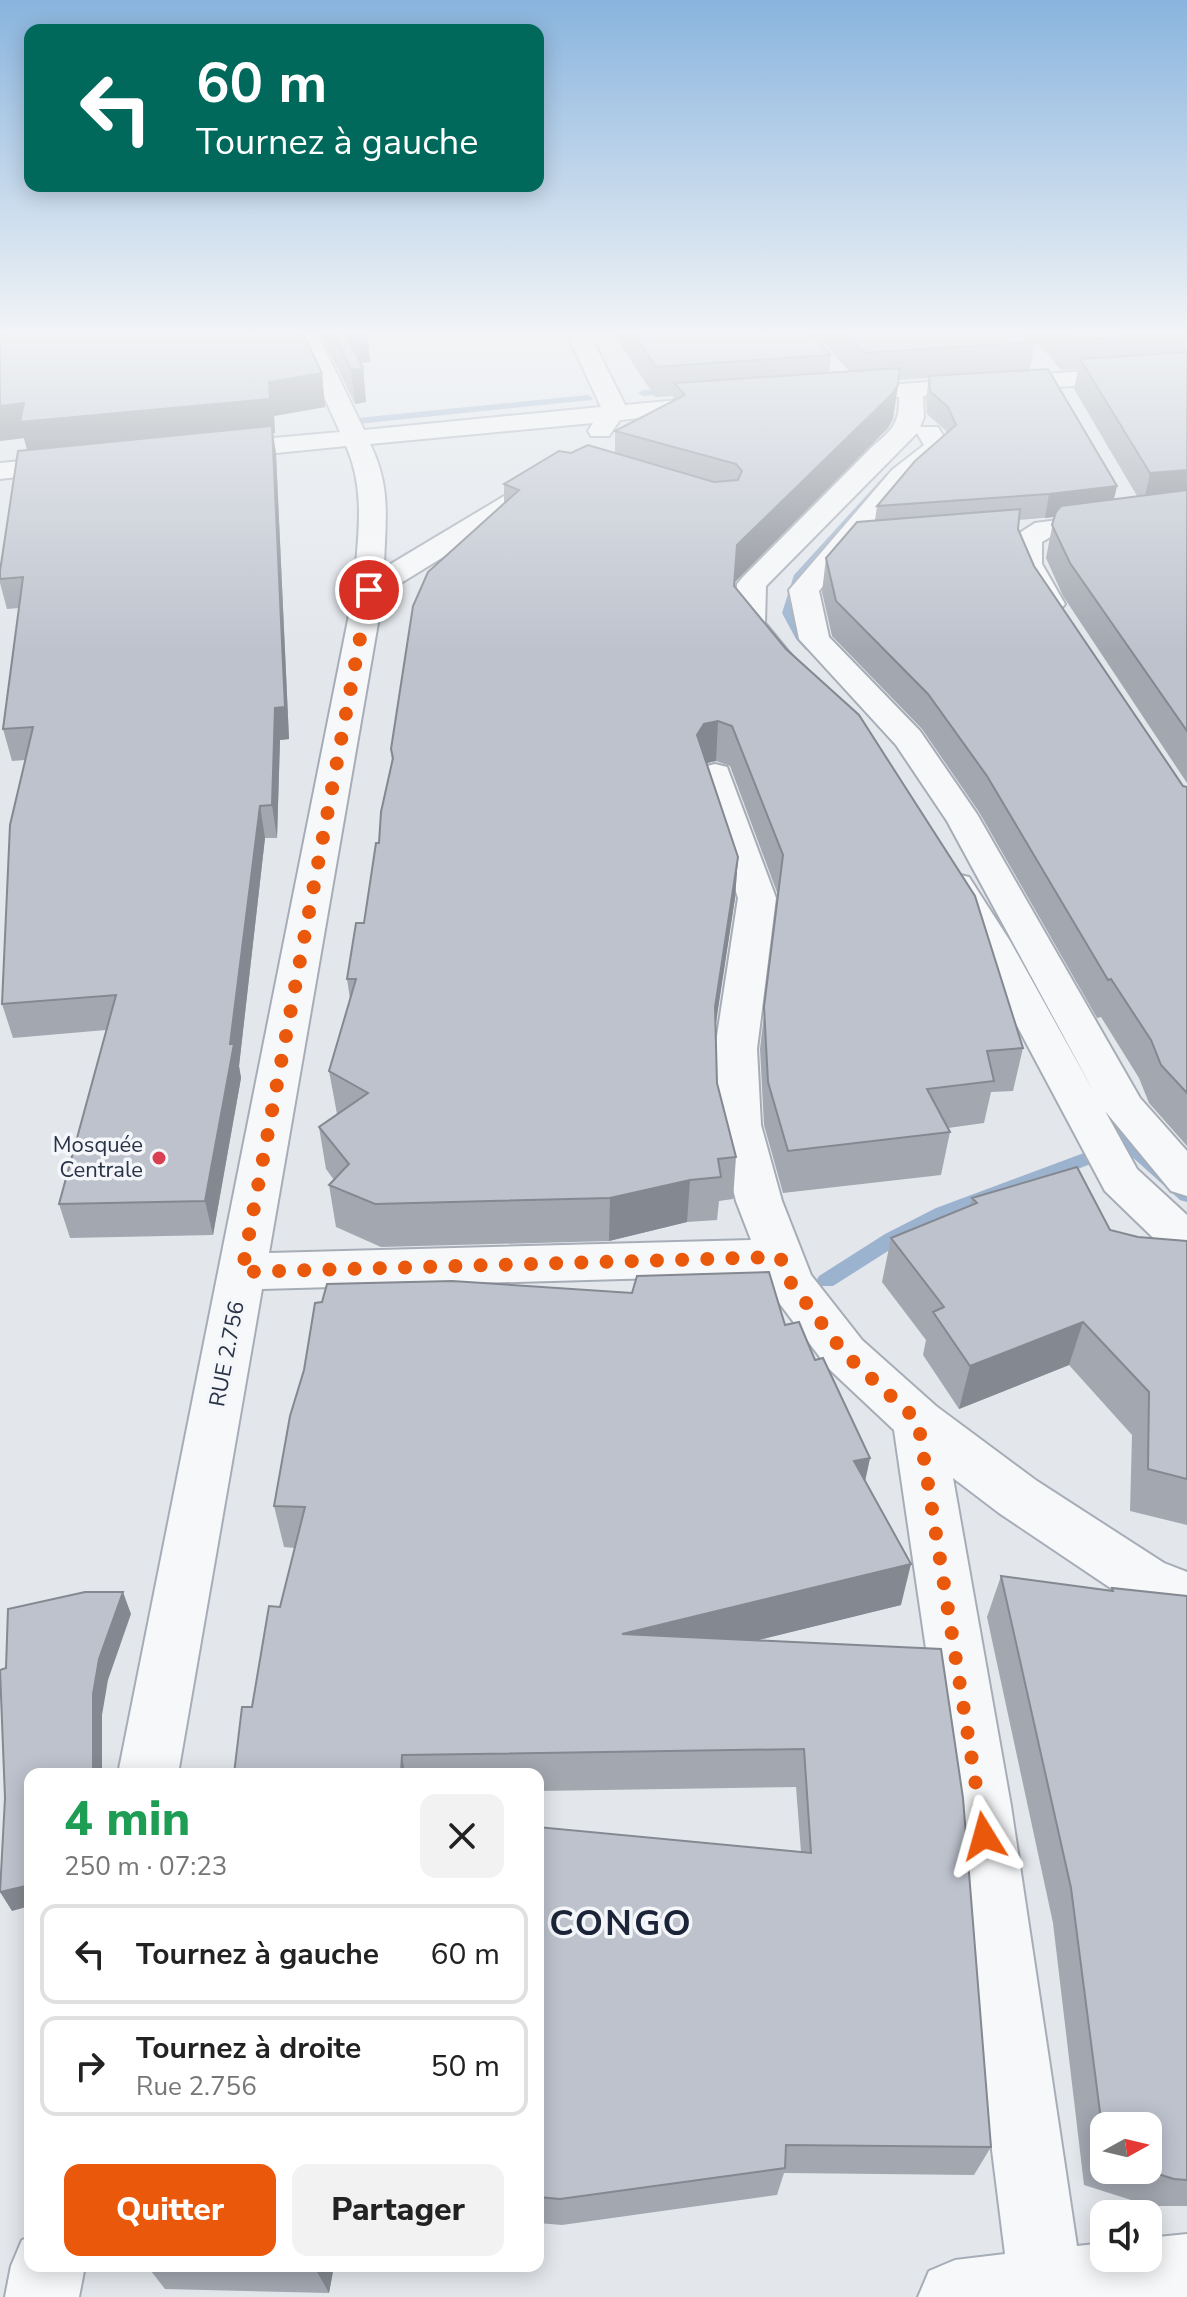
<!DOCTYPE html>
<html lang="fr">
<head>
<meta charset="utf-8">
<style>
	body { margin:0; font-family:"Nunito Sans",sans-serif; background:#f2f2f2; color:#222; height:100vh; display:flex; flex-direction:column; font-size:30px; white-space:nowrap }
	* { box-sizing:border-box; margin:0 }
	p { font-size:26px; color:#767676 }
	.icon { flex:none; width:44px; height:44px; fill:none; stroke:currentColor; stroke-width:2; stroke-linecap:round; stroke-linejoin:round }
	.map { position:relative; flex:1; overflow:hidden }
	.drawer { position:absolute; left:24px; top:1768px; width:520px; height:504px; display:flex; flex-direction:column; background:#fff; border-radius:16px; box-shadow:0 4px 20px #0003 }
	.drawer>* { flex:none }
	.banner { position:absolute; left:24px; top:24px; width:520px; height:168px; border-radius:16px; box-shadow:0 4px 20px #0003; background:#00695c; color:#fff; overflow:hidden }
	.needle { width:52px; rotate:82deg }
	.tools { position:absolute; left:1090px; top:2112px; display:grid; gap:16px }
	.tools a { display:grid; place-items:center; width:72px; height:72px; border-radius:16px; background:#fff; box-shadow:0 4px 20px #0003; font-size:40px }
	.pin { position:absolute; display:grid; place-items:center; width:68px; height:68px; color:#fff; margin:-34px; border:4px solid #fff; border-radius:50%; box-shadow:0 2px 8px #0007 }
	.me { position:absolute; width:88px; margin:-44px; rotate:352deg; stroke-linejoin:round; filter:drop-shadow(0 0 6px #0008) }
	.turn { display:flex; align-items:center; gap:28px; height:168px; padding:0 40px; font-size:36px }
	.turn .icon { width:104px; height:104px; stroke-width:2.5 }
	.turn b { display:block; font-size:56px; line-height:68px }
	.round { display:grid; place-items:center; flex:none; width:84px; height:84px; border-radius:16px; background:#f2f2f2 }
	.summary { display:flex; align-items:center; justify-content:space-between; height:136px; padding:0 40px }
	h1 { font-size:48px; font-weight:800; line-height:60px; color:#1e9e55 }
	.button { display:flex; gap:16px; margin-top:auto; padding:16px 40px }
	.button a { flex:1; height:92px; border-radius:16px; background:#ea580c; color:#fff; font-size:32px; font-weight:800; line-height:92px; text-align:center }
	.button a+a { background:#f2f2f2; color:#222 }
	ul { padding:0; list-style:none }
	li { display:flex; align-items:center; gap:24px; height:100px; margin:0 16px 12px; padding:0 24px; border:4px solid #e0e0e0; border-radius:16px }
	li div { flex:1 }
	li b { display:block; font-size:30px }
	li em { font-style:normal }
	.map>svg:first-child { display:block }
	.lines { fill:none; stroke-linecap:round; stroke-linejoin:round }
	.stream { fill:#9cb3cf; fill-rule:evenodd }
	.minor-casing { stroke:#a7adb7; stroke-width:4 }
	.minor { fill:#f7f8fa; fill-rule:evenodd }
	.wall { fill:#a3a7b0; fill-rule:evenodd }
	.shaded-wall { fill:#848890 }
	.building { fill:#bdc2cd; stroke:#848890; stroke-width:2 }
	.route { stroke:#ea580c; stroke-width:14; stroke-dasharray:0 25.2 }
	.poi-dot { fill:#da4051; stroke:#f4f6f9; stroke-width:3 }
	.labels { text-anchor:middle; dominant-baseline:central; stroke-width:7; stroke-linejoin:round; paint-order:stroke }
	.poi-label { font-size:22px; fill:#293347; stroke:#f4f6f9; text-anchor:end }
	.street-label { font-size:22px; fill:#293347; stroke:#f4f6f9 }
	.near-district-label { font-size:36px; font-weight:bold; letter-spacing:2px; fill:#1b2438; stroke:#f4f6f9 }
</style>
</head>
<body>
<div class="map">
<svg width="1187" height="2297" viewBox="0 0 1187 2297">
	<rect width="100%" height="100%" fill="#e3e7ec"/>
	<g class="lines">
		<!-- stream -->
		<path class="stream" d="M 676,388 L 681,391 L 679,393 L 643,396 L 638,393 L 643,390 Z
			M 588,395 L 593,398 L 591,400 L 357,424 L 352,421 L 357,418 Z
			M 886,474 L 895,476 L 804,579 L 794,613 L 816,647 L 806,650 L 796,639 L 782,613 L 794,575 Z
			M 1106,1099 L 1112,1101 L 1133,1138 L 1187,1185 L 1187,1202 L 1180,1200 L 1120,1146 L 1097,1105 Z
			M 1108,1144 L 1117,1150 L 1114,1155 L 950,1218 L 899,1244 L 833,1286 L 819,1286 L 816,1281 L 819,1276 L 885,1234 L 936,1208 Z"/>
		<!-- minor casing -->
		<g class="minor-casing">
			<path id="minor" d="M 294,331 L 316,331 L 364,430 L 601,407 L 566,331 L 588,331 L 625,405 L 722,396 L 731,398 L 734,403 L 731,408 L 722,410 L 620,420 L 609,436 L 591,436 L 588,431 L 593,423 L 370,444 C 392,488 385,521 384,568 L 536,477 L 554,477 L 558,483 L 554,489 L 383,594 L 269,1253 L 751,1240 L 736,1201 L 717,1125 L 715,1049 L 738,898 L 698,774 L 703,767 L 715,764 L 727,767 L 776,898 L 757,1049 L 761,1125 L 782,1201 L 811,1275 L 862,1340 L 936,1406 L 1037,1481 L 1164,1563 L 1187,1572 L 1187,1622 L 1124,1597 L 999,1513 L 953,1478 L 1011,1806 L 1077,2246 L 1104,2243 L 1104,2258 L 1148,2258 L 1148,2238 L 1187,2234 L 1187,2297 L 918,2297 L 929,2271 L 955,2260 L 1005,2254 L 949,1806 L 894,1430 L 828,1368 L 774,1296 L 764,1275 L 262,1289 L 178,1774 L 118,1774 L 354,590 C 357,541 367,492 346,446 L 217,459 L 208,456 L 204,451 L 208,446 L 217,443 L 340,432 Z
				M 1187,364 L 1187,378 L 923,396 L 924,417 L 920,427 L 938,427 L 950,447 L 910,482 L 819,591 L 829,637 L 920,731 L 977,814 L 1140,1098 L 1187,1151 L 1187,1196 L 1171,1191 L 1105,1111 L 1137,1169 L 1187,1215 L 1187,1260 L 1171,1255 L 1105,1191 L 972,941 L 937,885 L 943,877 L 956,874 L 969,877 L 1010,941 L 1095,1094 L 947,821 L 896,745 L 799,639 L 789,590 L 892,470 L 924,445 L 917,433 L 766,586 L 765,623 L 792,656 L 788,663 C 763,669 748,643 735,624 L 737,584 L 742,578 L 873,446 C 892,430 900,423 899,397 L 838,401 L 830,399 L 826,394 L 830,389 Z
				M 77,456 L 86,459 L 90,464 L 86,469 L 0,479 L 0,463 Z
				M 1187,503 L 1187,519 L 1052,536 L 1042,542 L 1042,564 L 1065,604 L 1060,610 L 1050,613 L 1040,610 L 1017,573 L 1012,547 L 1021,532 L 1035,523 Z
				M 30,2237 L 30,2266 L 85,2266 L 79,2297 L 5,2297 L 11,2266 L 22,2240 Z"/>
		</g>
		<!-- minor -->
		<use href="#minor" class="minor"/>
	</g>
	<!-- wall -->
	<path class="wall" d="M 0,331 L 322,373 L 325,407 L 274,416 L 275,433 L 273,433 L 276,454 L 289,739 L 280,740 L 277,838 L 265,838 L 239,1066 L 241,1078 L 213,1235 L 70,1238 L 59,1204 L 106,1030 L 13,1038 L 2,1004 L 25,760 L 12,761 L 3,729 L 19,608 L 7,609 L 0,583 L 0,571 L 27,450 L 24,438 L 0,441 Z
		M 319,331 L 367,331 L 370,362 L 360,363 L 363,368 L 366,402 L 355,404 Z
		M 615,331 L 809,331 L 831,355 L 829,372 L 849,371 L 812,331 L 1026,331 L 1035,342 L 1030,370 L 1117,486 L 1114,499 L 1137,496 L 1074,389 L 1078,369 L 1061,370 L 1028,331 L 1187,331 L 1187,783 L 1063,596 L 1046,558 L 1054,517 L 1019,520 L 1018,529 L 1034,566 L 1183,786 L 1187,787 L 1187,1146 L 1149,1103 L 1139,1078 L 1101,1017 L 1097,1018 L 979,812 L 922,729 L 832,636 L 822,592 L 826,558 L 875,520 L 877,506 L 947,433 L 945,430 L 927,414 L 926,399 L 929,378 L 899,380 L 893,419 L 888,428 L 735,582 L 734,586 L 1023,1048 L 1013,1091 L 991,1092 L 984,1123 L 948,1128 L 950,1132 L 941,1175 L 783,1193 L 764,1125 L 760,1049 L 778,895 L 730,766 L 716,761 L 707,763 L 738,857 L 735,898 L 715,1026 L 717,1083 L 736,1157 L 733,1199 L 719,1201 L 717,1220 L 687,1222 L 609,1241 L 381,1247 L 336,1227 L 329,1185 L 334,1180 L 326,1169 L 319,1127 L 337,1114 L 329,1071 L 350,999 L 347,979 L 364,923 L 379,843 L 392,762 L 391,749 L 504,503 L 504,484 L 571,453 L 615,453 L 615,431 L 673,401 L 673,396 L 655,397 L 626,353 Z
		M 972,1198 L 1138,1237 L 1187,1241 L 1187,1525 L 1130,1511 L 1132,1435 L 1069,1365 L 959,1409 L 923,1355 L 926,1340 L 882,1282 L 891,1238 L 970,1206 Z
		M 785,1325 L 815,1360 L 870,1458 L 865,1481 L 901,1605 L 757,1640 L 991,2147 L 974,2175 L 784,2173 L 777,2195 L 562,2225 L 538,2223 L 538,1827 L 801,1852 L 796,1787 L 538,1791 L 538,1774 L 234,1774 L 280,1607 L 295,1548 L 284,1547 L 274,1506 Z
		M 1001,1576 L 1110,1591 L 1112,1588 L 1187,1596 L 1187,2206 L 1150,2206 L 1084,2185 L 1053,1923 L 987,1617 ZM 1104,2126 L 1148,2170 L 1104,2170 Z
		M 147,2266 L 334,2266 L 329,2293 L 165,2289 Z"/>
	<!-- shaded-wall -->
	<path class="shaded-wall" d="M 344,331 L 367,331 L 370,362 L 348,364 Z
		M 363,368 L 366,402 L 355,404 L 351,370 Z
		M 900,368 L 893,419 L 888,428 L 735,582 L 737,545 Z
		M 322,373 L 325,407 L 274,416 L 275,433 L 273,433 L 276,454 L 289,739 L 280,740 L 277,838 L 272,805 L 29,457 L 24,438 L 0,441 L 0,406 L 269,382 Z
		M 1187,470 L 1187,501 L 1143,506 L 1150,473 Z
		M 1117,486 L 1111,510 L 1045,518 L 1049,494 Z
		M 718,721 L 716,761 L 702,764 L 697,735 L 704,724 Z
		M 260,806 L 265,838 L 239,1066 L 241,1078 L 213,1235 L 205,1201 L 230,1044 Z
		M 738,857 L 735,898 L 712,1049 L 715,1007 Z
		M 690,1180 L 687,1222 L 609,1241 L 610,1198 Z
		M 1083,1322 L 1069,1365 L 959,1409 L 970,1366 Z
		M 870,1458 L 861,1500 L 854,1461 Z
		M 911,1564 L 901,1605 L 621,1674 L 622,1634 Z
		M 123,1592 L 131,1614 L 108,1680 L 102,1715 L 102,1774 L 92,1774 L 93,1694 L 99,1659 Z
		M 402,1755 L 405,1774 L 401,1774 Z
		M 30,1885 L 30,1906 L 12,1911 L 0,1892 Z
		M 317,2266 L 334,2266 L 329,2293 L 316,2270 Z"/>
	<!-- building -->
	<path class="building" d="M 0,331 L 302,331 L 322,373 L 269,382 L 270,399 L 20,422 L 24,403 L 0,406 Z
		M 332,331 L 351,331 L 344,331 L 363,368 L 351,370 Z
		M 632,331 L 809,331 L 831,355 L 656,367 Z
		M 842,331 L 1026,331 L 1035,342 L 864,353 Z
		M 1058,331 L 1187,331 L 1187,333 L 1067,340 Z
		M 1187,352 L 1187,470 L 1150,473 L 1080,359 Z
		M 900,368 L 898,385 L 892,394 L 737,545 L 734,586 L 786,649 L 859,715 L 975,896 L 1023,1048 L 987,1051 L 994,1081 L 927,1089 L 950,1132 L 788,1151 L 768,1082 L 764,1007 L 783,855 L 732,726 L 718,721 L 704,724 L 697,735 L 738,857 L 715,1007 L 717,1083 L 736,1157 L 718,1159 L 721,1177 L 690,1180 L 610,1198 L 375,1204 L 329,1185 L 349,1164 L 319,1127 L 368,1093 L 329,1071 L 356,979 L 347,979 L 356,923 L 364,923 L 376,843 L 379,843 L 381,812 L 393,758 L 391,749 L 413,606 L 428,572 L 519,490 L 504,484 L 559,451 L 571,453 L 588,445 L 714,482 L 738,480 L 742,471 L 736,464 L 615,431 L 685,395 L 674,383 Z
		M 1048,369 L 1117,486 L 1049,494 L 877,506 L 915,461 L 956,425 L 948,407 L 930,391 L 929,376 Z
		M 272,426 L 285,707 L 275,708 L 272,805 L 260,806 L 230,1044 L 234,1044 L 205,1201 L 59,1204 L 116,995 L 2,1004 L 10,825 L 33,727 L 3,729 L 23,577 L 0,579 L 0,571 L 18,451 Z
		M 1187,490 L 1187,731 L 1070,563 L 1052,525 L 1056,512 L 1061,506 Z
		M 1020,509 L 1018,529 L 1034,566 L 1183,786 L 1187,787 L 1187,1093 L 1161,1065 L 1151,1040 L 1111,979 L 1108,980 L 987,776 L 928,694 L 836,601 L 826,558 L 857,522 Z
		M 1077,1167 L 1110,1230 L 1138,1237 L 1187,1241 L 1187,1479 L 1148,1469 L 1149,1392 L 1083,1322 L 970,1366 L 933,1312 L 944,1307 L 891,1238 L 977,1203 L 972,1198 Z
		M 769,1272 L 785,1325 L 799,1322 L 815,1360 L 823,1358 L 870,1458 L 854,1461 L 911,1564 L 622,1634 L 941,1649 L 963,1798 L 991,2147 L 786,2145 L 785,2168 L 560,2199 L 538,2197 L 538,1827 L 811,1853 L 804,1749 L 402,1755 L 401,1774 L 234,1774 L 242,1707 L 252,1707 L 269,1606 L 280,1607 L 305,1507 L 274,1506 L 290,1416 L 304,1370 L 315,1303 L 322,1302 L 327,1284 L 452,1281 L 632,1293 L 637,1276 Z
		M 1001,1576 L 1113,1591 L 1112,1588 L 1187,1596 L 1187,2180 L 1174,2179 L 1145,2170 L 1148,2170 L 1148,2126 L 1104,2126 L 1104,2143 L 1071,1888 Z
		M 85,1592 L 123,1592 L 99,1659 L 93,1694 L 93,1772 L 92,1774 L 30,1774 L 30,1885 L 0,1892 L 5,1798 L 0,1670 L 6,1668 L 8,1609 Z
		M 180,2266 L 317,2266 L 316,2270 Z"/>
	<!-- sky -->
	<linearGradient id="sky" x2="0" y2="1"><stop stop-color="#89b4de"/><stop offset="0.51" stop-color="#f2f4f6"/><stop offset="1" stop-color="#f2f4f6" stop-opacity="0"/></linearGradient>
	<rect width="1187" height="652" fill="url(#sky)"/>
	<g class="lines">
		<!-- route -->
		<path class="route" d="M 369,590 L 242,1272 L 780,1257 L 791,1283 L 845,1354 L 918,1421 L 984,1836"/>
	</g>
	<!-- markers -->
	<circle class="poi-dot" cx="159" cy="1158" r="8"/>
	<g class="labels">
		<!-- poi labels -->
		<g class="poi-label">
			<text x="143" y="1145">Mosquée<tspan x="143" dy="25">Centrale</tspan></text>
		</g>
		<!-- street labels -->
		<g class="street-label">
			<text transform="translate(227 1354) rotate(-79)">RUE 2.756</text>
		</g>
		<!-- near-district labels -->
		<g class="near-district-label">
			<text x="621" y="1923">CONGO</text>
		</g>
	</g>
</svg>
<div class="tools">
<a><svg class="needle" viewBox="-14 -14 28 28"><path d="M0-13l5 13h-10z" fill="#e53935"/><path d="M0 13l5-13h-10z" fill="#767676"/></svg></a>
<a><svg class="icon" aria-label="sound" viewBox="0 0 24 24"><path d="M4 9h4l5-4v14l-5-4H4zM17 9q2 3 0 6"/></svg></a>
</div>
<div class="pin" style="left:369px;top:590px;background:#d93025"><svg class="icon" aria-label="arrive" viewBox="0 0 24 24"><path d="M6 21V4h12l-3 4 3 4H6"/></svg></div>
<svg class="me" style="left:984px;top:1836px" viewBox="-20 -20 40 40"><path d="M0-17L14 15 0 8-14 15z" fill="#ea580c" stroke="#fff" stroke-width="4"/></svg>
<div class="banner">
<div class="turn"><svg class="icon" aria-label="left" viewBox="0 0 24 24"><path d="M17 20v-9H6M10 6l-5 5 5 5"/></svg><div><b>60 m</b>Tournez à gauche</div></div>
</div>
<section class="drawer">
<div class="summary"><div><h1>4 min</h1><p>250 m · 07:23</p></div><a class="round"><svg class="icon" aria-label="close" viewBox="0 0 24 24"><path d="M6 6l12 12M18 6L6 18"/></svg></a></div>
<ul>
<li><svg class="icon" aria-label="left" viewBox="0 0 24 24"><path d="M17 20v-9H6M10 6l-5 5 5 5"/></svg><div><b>Tournez à gauche</b></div><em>60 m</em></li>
<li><svg class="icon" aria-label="right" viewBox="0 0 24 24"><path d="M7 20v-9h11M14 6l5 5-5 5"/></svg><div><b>Tournez à droite</b><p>Rue 2.756</p></div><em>50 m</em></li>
</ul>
<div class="button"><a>Quitter</a><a>Partager</a></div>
</section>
</div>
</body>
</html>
